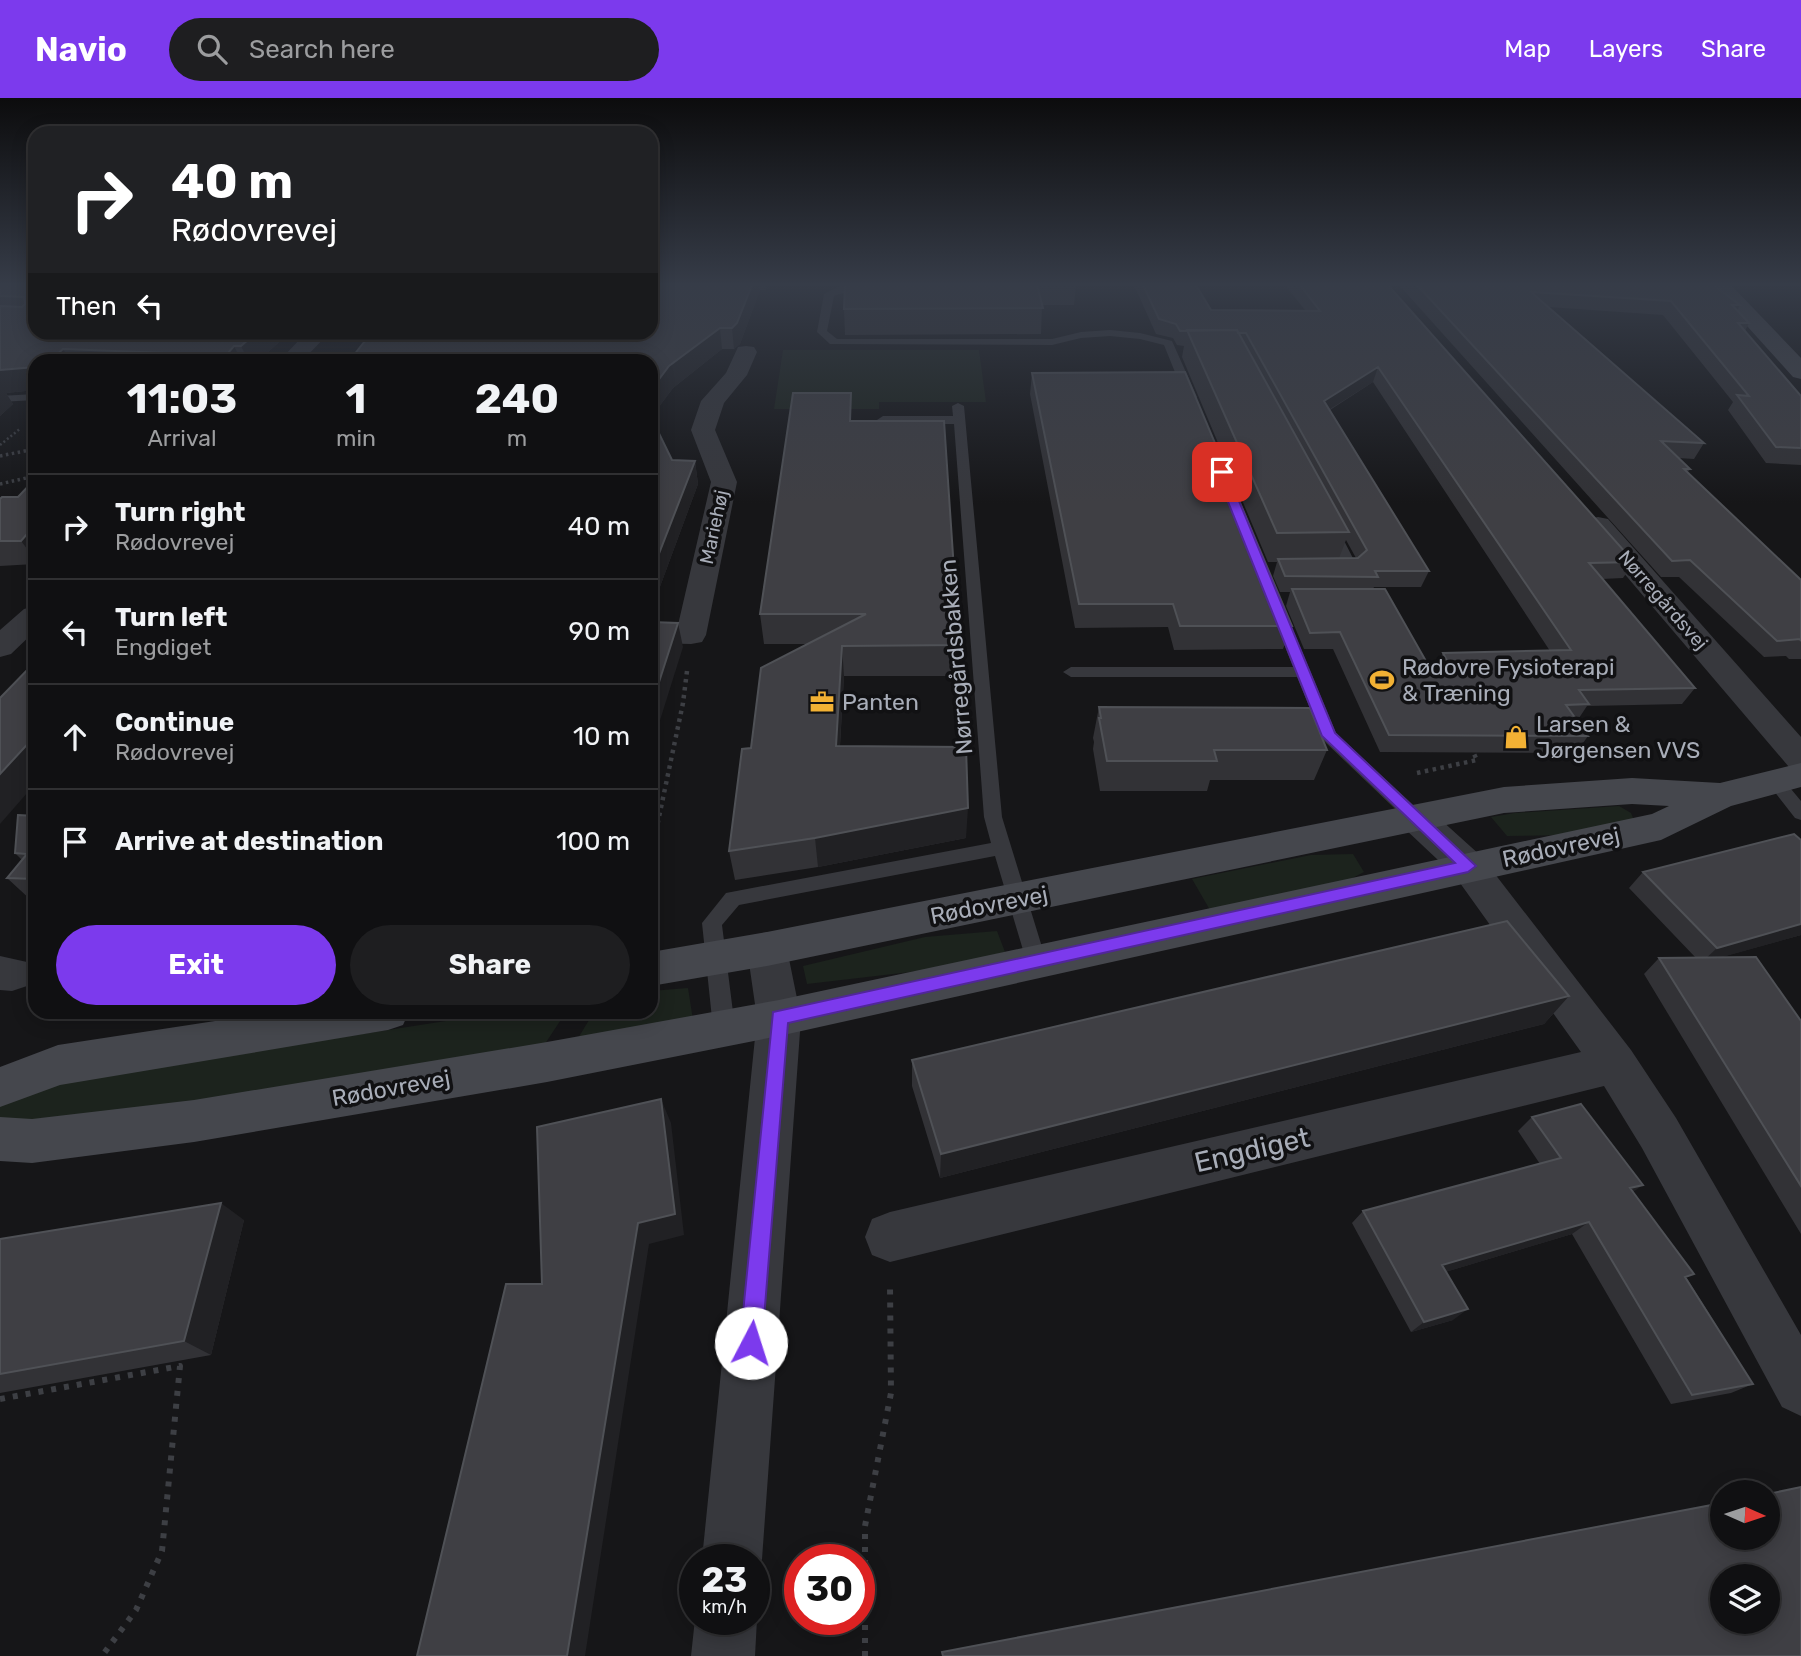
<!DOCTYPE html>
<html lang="en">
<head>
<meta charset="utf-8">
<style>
	body { margin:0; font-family:Rubik,sans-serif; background:#1e1e20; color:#f1f3f6; height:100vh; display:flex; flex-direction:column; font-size:26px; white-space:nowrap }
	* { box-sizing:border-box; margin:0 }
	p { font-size:23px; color:#9c9d9f }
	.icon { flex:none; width:38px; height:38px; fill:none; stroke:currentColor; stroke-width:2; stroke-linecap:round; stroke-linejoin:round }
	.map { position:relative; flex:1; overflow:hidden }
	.details { position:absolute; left:28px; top:256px; width:630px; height:665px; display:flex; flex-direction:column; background:#101012; border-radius:21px; box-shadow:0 4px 18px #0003,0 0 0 2px #303032 }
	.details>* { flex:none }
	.banner { position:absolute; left:28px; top:28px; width:630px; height:214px; border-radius:21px; box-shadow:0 4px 18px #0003,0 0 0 2px #303032; background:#202124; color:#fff; overflow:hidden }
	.needle { width:46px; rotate:93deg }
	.tools { position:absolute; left:1710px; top:1382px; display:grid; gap:14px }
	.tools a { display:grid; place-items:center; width:70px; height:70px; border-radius:50%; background:#101012; box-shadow:0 4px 18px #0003,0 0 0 2px #303032; font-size:35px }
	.speed { position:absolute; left:679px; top:1446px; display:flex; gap:14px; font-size:35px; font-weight:700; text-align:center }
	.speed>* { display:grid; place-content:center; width:91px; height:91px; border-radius:50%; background:#101012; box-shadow:0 4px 18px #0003,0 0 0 2px #303032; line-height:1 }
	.speed small { font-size:18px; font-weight:400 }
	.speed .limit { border:10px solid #d22; background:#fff; color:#111 }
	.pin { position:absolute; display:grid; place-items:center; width:60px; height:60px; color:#fff; margin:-30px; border-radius:14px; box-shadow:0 4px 10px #0006 }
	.me { position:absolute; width:77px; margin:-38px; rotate:5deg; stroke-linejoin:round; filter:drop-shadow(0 0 5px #0008) }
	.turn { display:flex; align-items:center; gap:24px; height:147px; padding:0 28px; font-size:32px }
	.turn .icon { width:91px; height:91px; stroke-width:2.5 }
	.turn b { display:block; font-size:49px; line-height:60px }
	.then { display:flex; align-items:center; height:66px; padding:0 28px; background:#0003; gap:14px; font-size:26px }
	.eta { display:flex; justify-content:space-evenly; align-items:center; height:119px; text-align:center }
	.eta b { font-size:42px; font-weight:700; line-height:49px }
	.primary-button { display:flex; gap:14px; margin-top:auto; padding:14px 28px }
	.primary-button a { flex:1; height:80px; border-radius:42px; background:#7c3aed; color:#fff; font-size:28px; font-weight:700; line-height:80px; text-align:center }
	.primary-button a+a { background:#1e1e20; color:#f1f3f6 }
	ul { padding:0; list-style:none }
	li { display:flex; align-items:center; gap:21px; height:105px; padding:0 28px; border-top:2px solid #303032 }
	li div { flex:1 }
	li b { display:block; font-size:26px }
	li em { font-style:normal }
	header { display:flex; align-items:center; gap:42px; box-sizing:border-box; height:98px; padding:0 35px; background:#7c3aed; color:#fff }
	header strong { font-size:33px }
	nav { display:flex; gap:38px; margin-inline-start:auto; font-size:24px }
	.search { width:490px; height:63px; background:#1e1e20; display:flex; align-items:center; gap:18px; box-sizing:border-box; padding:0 24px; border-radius:38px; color:#9c9d9f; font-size:26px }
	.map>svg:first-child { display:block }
	.green { fill:#1c231d }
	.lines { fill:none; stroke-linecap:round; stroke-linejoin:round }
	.path-far3 { stroke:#3d3f44; stroke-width:2.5; stroke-dasharray:2 2.5; stroke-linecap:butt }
	.path-far2 { stroke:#3d3f44; stroke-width:3.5; stroke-dasharray:2.5 3.5; stroke-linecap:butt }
	.path-far1 { stroke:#3d3f44; stroke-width:4.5; stroke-dasharray:3.5 4.5; stroke-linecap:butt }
	.path { stroke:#3d3f44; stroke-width:6; stroke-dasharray:5 8; stroke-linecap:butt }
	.lane { fill:#37383d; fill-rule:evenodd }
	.street { fill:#37383d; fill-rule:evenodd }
	.secondary { fill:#45474d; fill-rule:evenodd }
	.wall { fill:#323236; fill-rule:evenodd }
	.shaded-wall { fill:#212124 }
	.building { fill:#3f3f44; stroke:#4f5156; stroke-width:2; fill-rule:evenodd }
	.route { fill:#7c3aed; stroke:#51269a; stroke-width:2 }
	.labels { text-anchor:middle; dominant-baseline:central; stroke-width:7; stroke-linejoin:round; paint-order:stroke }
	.far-street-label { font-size:19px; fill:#a8adb8; stroke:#111113 }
	.street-label { font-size:23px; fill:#a8adb8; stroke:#111113 }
	.poi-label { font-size:23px; fill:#a8adb8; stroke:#111113; text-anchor:start }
	.near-street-label { font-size:28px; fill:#a8adb8; stroke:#111113 }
</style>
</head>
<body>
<header>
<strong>Navio</strong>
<div class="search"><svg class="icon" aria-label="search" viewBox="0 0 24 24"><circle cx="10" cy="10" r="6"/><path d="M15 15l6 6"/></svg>Search here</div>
<nav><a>Map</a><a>Layers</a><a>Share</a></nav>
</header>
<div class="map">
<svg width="1801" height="1558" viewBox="0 0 1801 1558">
	<rect width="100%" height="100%" fill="#161618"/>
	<!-- green -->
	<path class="green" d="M 783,252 L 979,252 L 986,304 L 879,304 L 879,311 L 774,311 Z
		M 1619,708 L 1631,715 L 1635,725 L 1575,737 L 1507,738 L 1491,719 L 1515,715 Z
		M 1353,756 L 1364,774 L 1335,789 L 1210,812 L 1192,781 L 1311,757 Z
		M 997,833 L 1005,854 L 936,871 L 807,886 L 803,868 L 925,839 Z
		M 688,890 L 693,922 L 575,945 L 594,914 L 651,914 L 651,893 Z
		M 504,914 L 566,914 L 541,952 L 82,1023 L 0,1025 L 0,998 L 85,979 Z"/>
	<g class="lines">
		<!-- path-far3 -->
		<path class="path-far3" d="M 0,347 L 21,330"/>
		<!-- path-far2 -->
		<path class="path-far2" d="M 0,358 L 35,351
			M 0,386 L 35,378"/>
		<!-- path-far1 -->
		<path class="path-far1" d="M 1417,675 L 1477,662 L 1471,650
			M 651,757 L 683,605 L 687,573"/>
		<!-- path -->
		<path class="path" d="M 0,1301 L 180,1268 L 162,1453 L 136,1512 L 102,1558
			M 865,1558 L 865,1428 L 891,1295 L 890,1187"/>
		<!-- lane -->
		<path class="lane" d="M 840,188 L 869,188 L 874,191 C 863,198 846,192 834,198 L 827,233 L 837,241 L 1052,241 L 1081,234 L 1110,232 L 1140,235 L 1172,243 L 1197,299 L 1191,302 L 1185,299 L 1164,247 L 1140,241 L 1110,238 L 1081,240 L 1052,247 L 830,246 L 817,234 L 824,196 Z
			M 35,296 L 35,302 L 0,304 L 0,298 Z
			M 958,305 L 964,308 L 1002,719 L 1046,862 L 1043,868 L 1036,870 L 1029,868 L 1026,862 L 995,758 L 739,807 L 722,827 L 735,930 L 732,937 L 724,939 L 716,937 L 713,930 L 702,825 L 726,795 L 991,745 L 984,719 L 954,326 L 883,326 L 877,322 L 883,318 L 953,318 L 952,308 Z
			M 1330,425 L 1337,429 L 1358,470 L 1356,473 L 1336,474 L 1329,470 L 1331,467 L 1342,466 L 1323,429 Z
			M 1279,511 L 1286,515 L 1336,635 L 1423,716 L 1426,721 L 1423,726 L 1411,726 L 1323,642 L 1297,579 L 1071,579 L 1063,574 L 1071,569 L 1293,569 L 1272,515 Z
			M 1775,677 L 1781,679 L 1801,703 L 1801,722 L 1795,720 L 1766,683 L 1769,679 Z"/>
		<!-- street -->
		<path class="street" d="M 307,234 L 330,234 L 303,262 L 280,262 Z
			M 746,248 L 754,249 L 757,254 L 747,277 L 724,305 L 715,332 L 737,384 L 706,537 L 702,544 L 691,546 L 651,545 L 651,527 L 678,527 L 711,384 L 691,332 L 701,303 L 726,275 L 738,249 Z
			M 1598,419 L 1608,421 L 1801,639 L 1801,673 L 1789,669 L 1588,433 L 1584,427 L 1588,421 Z
			M 35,508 L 35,533 L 11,556 L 0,559 L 0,532 L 24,511 Z
			M 1417,708 L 1430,712 L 1481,758 L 1631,952 L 1676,1020 L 1801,1237 L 1801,1318 L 1782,1309 L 1642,1050 L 1604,988 L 890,1164 L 872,1157 L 865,1139 L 872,1121 L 890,1114 L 1581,954 L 1455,778 L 1404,730 L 1399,721 L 1404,712 Z
			M 767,834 L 781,839 L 787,851 L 801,920 L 762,1461 L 754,1480 L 754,1461 L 702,1461 L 757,920 L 747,851 L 753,839 Z
			M 0,858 L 27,864 L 33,876 L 27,888 L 12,893 L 0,892 Z
			M 754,1514 L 757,1521 L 755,1558 L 691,1558 L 695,1521 L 754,1521 Z"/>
		<!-- secondary -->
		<path class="secondary" d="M 1710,187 L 1731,187 L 1801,260 L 1801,281 L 1793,279 Z
			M 1801,665 L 1801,689 L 1731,708 L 1661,742 L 779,938 L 547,984 L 194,1044 L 32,1065 L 0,1063 L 0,1019 L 32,1021 L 194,1002 L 547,944 L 779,902 L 1652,716 L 1669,708 L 1632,706 L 1504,715 L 767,868 L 651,888 L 651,854 L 767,834 L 1504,689 L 1632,680 L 1720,685 Z
			M 274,914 L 409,914 L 403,927 L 388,932 L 60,987 L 0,1009 L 0,969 L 58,947 Z"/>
	</g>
	<!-- wall -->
	<path class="wall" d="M 0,187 L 35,187 L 35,234 L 304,234 L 298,239 L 285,239 L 259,262 L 35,262 L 35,292 L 6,295 L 13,306 L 0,318 Z
		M 651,187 L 767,187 L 766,192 L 760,192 L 740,246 L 734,251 L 722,251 L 673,290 L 658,310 L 654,320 L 655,326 L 672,362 L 695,363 L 698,386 L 658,494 L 651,494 L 651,262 L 367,241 L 328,240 L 326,234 L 651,234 Z
		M 845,187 L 1076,187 L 1074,207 L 1042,207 L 1041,236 L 845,237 L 844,211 Z
		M 1134,187 L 1196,187 L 1211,212 L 1305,212 L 1285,187 L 1388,187 L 1634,464 L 1623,480 L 1602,481 L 1695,590 L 1682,606 L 1587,608 L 1577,623 L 1588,638 L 1576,655 L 1380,654 L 1333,551 L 1304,551 L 1286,508 L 1290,494 L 1280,494 L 1273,478 L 1277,464 L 1268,464 L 1182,259 L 1184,248 L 1177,247 L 1173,240 L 1156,236 ZM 1373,284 L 1550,553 L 1443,555 L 1434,572 L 1438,579 L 1435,579 L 1373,491 L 1374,489 L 1421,489 L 1429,473 L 1330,312 ZM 1346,442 L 1356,460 L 1339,460 Z
		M 1399,187 L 1713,187 L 1740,207 L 1737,213 L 1749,225 L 1745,233 L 1801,298 L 1801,367 L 1766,365 L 1728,312 L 1733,304 L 1663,217 L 1549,209 L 1704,345 L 1694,361 L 1678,360 L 1690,371 L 1687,375 L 1801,482 L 1801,561 L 1789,561 L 1786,558 L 1764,559 L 1679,479 L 1661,479 Z
		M 1032,275 L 1292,528 L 1283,551 L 1174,552 L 1168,529 L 1075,530 L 1030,296 Z
		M 852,323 L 959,547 L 957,578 L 844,578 L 840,648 L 966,740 L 818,769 L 735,782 L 729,753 L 751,650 L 808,546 L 764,546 L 760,516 Z
		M 35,381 L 35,466 L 0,468 L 0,401 L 18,399 Z
		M 1099,609 L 1327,652 L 1314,682 L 1210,682 L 1207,693 L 1100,693 L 1093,651 L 1094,644 L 1093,640 Z
		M 35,718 L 35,803 L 32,803 L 7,780 L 22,762 L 15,755 Z
		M 1801,742 L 1801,837 L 1721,859 L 1801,923 L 1801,1136 L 1644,876 L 1659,860 L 1696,860 L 1629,790 L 1643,774 Z
		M 1569,898 L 1544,926 L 940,1080 L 912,988 L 912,962 Z
		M 1532,1019 L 1633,1094 L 1753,1286 L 1731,1295 L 1671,1306 L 1572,1136 L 1445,1174 L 1453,1222 L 1411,1234 L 1352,1125 L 1363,1113 L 1540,1066 L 1518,1033 Z
		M 244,1122 L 211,1257 L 0,1295 L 0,1141 Z"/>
	<!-- shaded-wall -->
	<path class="shaded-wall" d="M 752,187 L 759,187 L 760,192 L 740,246 L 734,251 L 732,230 Z
		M 720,230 L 722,251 L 673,290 L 658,310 L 654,320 L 655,341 L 651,319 L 651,296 L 654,288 L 669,268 Z
		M 184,234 L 219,234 L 189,262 L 178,243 L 178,239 Z
		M 257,234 L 283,234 L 285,239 L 259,262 L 248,262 L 241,248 Z
		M 296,234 L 304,234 L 298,239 Z
		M 234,248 L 241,262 L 222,262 Z
		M 63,251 L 70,262 L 51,262 Z
		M 35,269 L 35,292 L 6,295 L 13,306 L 0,318 L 0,272 Z
		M 1378,269 L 1373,284 L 1319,318 L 1324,303 Z
		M 695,363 L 698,386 L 658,494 L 653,471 Z
		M 35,427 L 35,461 L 21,443 Z
		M 678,525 L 683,549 L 651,651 L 651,609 Z
		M 842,548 L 844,578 L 838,678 L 836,648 Z
		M 35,638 L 35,686 L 0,726 L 0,676 Z
		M 968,710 L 966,740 L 818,769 L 815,740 Z
		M 1801,826 L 1801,837 L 1701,865 L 1717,850 Z
		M 1569,898 L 1544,926 L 940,1080 L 941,1056 Z
		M 661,1001 L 671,1025 L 684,1137 L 649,1146 L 585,1558 L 567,1558 L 638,1125 Z
		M 1643,1087 L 1626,1099 L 1630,1090 Z
		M 221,1105 L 244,1122 L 211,1257 L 184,1243 Z
		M 1589,1124 L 1572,1136 L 1429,1179 L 1442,1167 Z
		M 1468,1211 L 1453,1222 L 1411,1234 L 1424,1224 Z"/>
	<!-- building -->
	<path class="building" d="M 2,187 L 35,187 L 35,234 L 184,234 L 178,239 L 178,243 L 193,243 L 203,234 L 257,234 L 241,248 L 234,248 L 222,262 L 159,262 L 166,255 L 63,251 L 51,262 L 35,262 L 35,269 L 0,272 L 0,208 L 22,209 L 25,206 L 24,199 L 0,198 L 0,188 Z
		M 651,187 L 752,187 L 737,225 L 732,230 L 720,230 L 669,268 L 654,288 L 651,296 L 651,262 L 350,262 L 372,234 L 651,234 Z
		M 845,187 L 1037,187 L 1043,210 L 844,211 Z
		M 1143,187 L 1196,187 L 1211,212 L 1320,213 L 1300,187 L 1388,187 L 1634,464 L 1589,465 L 1695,590 L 1579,592 L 1589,606 L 1566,607 L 1588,638 L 1389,637 L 1340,534 L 1310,535 L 1292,491 L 1385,491 L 1435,579 L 1443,579 L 1452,573 L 1443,555 L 1571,552 L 1378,269 L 1324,303 L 1429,473 L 1375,473 L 1378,479 L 1285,478 L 1278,461 L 1358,460 L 1367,452 L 1246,235 L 1238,235 L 1237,232 L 1180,233 L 1176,226 L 1159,221 Z
		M 1417,187 L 1713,187 L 1740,207 L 1732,207 L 1749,225 L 1738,225 L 1801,298 L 1801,350 L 1776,349 L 1737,297 L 1749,298 L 1671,203 L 1531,194 L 1704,345 L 1661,343 L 1690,371 L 1684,371 L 1801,482 L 1801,543 L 1800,541 L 1777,543 L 1690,462 L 1672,463 Z
		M 1187,232 L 1237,232 L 1349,434 L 1277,435 Z
		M 1185,274 L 1292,528 L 1180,528 L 1173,506 L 1079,506 L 1032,275 Z
		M 793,295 L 851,295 L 850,323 L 944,323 L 959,547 L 842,548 L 836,648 L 966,649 L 968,710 L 815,740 L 729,753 L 742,651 L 751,650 L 761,570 L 866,516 L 760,516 Z
		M 651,316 L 651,319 L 672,362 L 695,363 L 653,471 L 651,471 Z
		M 35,381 L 35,427 L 21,443 L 0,443 L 0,401 L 2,399 L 18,399 Z
		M 651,524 L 678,525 L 651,609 Z
		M 35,564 L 35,638 L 0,676 L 0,600 Z
		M 1099,609 L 1310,610 L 1327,652 L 1214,652 L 1217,663 L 1107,663 L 1099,620 L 1101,620 Z
		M 18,717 L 35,718 L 35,781 L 7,780 L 27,756 L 15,755 Z
		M 1794,736 L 1801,742 L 1801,826 L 1717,850 L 1643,774 Z
		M 1507,823 L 1569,898 L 941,1056 L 912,962 Z
		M 1756,859 L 1801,923 L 1801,1088 L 1659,860 Z
		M 661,1001 L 675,1116 L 638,1125 L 567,1558 L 417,1558 L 506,1186 L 542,1186 L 537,1029 Z
		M 1581,1006 L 1643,1087 L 1630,1090 L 1694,1176 L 1685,1179 L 1753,1286 L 1692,1297 L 1589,1124 L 1442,1167 L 1468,1211 L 1424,1224 L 1363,1113 L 1561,1060 L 1532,1019 Z
		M 221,1105 L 184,1243 L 0,1276 L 0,1141 Z
		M 1801,1389 L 1801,1558 L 943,1558 L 942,1554 L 1722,1405 L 1722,1440 L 1768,1440 L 1768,1396 ZM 1722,1479 L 1768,1479 L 1768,1524 L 1722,1524 Z"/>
	<!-- sky -->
	<linearGradient id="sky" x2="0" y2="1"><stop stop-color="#0c0c0d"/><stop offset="0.46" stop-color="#363c48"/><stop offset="1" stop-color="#363c48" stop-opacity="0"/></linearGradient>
	<rect width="1801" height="405" fill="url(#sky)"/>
	<!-- route -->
	<path class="route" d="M 1222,371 L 1227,374 L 1335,635 L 1476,768 L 1468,774 L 788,925 L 762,1245 L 759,1252 L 751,1256 L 743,1252 L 740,1245 L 773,914 L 1455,765 L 1322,638 L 1216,374 Z"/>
	<!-- icons -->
	<defs>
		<g id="stadium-bare" transform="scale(1.89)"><path d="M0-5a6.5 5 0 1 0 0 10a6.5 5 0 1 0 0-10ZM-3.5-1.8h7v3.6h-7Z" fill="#f2b134" stroke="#111113" stroke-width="2.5" paint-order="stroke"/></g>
		<g id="office-bare" transform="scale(1.89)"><path d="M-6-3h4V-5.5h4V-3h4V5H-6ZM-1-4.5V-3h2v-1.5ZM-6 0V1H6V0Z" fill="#f2b134" stroke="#111113" stroke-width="2.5" paint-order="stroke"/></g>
		<g id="shop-bare" transform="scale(1.89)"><path d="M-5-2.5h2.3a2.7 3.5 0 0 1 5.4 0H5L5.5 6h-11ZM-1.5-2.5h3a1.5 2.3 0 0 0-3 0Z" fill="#f2b134" stroke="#111113" stroke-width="2.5" paint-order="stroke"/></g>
	</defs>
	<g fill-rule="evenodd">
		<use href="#stadium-bare" x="1382" y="582"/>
		<use href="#office-bare" x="822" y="604"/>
		<use href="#shop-bare" x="1516" y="639"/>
	</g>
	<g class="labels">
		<!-- far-street labels -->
		<g class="far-street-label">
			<text transform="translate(714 429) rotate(-78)">Mariehøj</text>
			<text transform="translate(1663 502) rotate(49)">Nørregårdsvej</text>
		</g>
		<!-- street labels -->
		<g class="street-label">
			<text transform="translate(956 559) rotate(-95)">Nørregårdsbakken</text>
			<text transform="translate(1561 749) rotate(-12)">Rødovrevej</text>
			<text transform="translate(989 807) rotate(-11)">Rødovrevej</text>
			<text transform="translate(391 990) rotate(-10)">Rødovrevej</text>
		</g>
		<!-- poi labels -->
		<g class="poi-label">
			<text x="1402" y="569">Rødovre Fysioterapi<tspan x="1402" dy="26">&amp; Træning</tspan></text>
			<text x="842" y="604">Panten</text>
			<text x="1536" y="626">Larsen &amp;<tspan x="1536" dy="26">Jørgensen VVS</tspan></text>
		</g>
		<!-- near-street labels -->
		<g class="near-street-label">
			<text transform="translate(1252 1052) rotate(-13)">Engdiget</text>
		</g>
	</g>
</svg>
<div class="tools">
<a><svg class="needle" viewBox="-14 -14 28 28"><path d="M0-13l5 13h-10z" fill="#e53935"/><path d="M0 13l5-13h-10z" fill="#9c9d9f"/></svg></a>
<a><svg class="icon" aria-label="layers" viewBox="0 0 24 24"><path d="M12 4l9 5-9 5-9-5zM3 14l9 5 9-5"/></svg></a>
</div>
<div class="speed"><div>23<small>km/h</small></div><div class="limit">30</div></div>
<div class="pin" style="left:1222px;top:374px;background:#d93025"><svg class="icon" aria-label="arrive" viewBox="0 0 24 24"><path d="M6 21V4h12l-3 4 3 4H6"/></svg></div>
<svg class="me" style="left:751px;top:1245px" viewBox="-20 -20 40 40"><circle r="19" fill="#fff"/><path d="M0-13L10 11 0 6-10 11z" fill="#7c3aed"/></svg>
<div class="banner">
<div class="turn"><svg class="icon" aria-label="right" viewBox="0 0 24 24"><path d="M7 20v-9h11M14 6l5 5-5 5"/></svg><div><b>40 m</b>Rødovrevej</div></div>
<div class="then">Then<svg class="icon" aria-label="left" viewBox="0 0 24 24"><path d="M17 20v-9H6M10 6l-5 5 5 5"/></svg></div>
</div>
<section class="details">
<div class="eta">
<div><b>11:03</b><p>Arrival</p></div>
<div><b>1</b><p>min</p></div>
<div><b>240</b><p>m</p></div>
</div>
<ul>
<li><svg class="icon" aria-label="right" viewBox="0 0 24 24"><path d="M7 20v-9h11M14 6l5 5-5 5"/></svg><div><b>Turn right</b><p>Rødovrevej</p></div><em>40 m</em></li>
<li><svg class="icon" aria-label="left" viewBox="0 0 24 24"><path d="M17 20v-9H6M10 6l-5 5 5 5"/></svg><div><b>Turn left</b><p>Engdiget</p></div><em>90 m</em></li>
<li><svg class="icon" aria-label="ahead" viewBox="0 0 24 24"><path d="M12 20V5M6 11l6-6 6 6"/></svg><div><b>Continue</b><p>Rødovrevej</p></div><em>10 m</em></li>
<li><svg class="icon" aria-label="arrive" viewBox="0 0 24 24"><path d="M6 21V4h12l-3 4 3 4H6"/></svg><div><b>Arrive at destination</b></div><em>100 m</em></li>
</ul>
<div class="primary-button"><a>Exit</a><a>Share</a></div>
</section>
</div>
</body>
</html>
